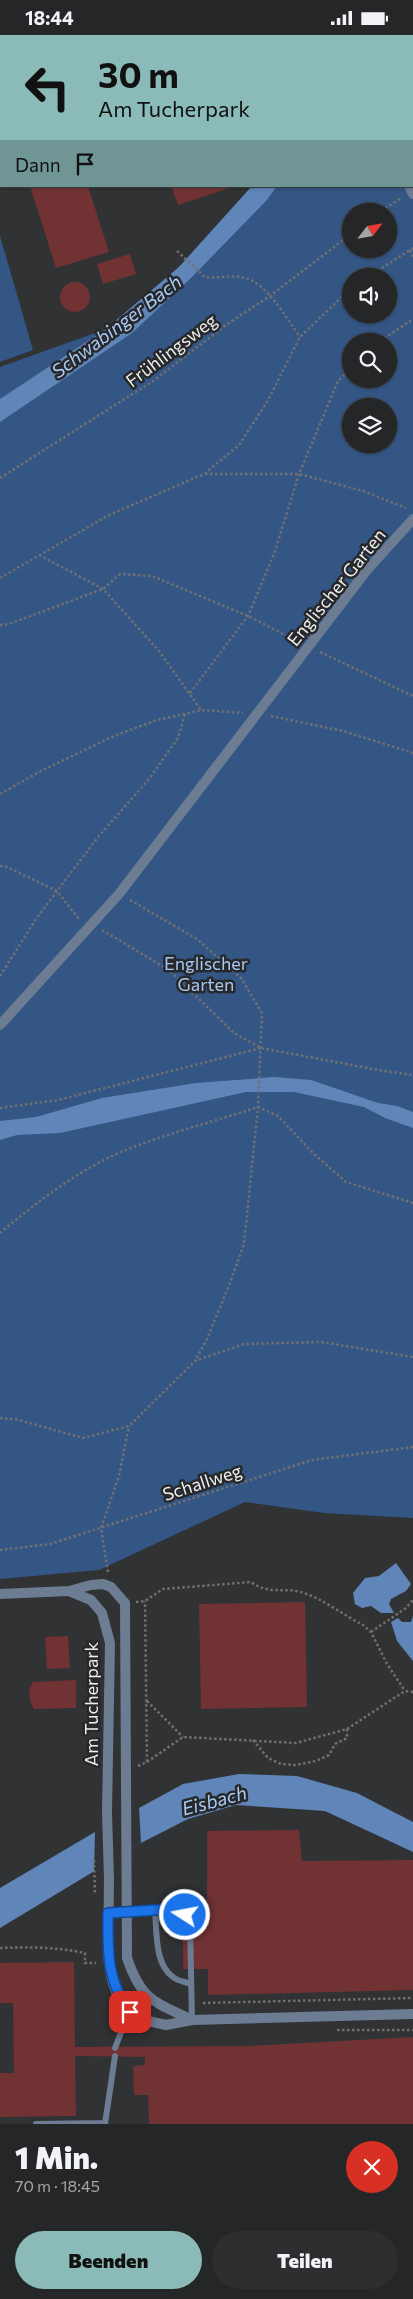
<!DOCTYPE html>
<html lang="de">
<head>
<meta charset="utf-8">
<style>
	body { margin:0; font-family:Commissioner,sans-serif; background:#2d2e2f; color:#f1f3f6; height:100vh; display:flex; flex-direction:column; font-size:19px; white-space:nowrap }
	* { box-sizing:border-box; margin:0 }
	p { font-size:16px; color:#a3a5a7 }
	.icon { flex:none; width:28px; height:28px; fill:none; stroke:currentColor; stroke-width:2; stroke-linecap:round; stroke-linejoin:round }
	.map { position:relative; height:2089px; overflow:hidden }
	.drawer { display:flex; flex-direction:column; background:#252627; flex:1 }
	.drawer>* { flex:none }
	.banner { position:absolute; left:0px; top:0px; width:414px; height:152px; box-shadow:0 1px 4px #0004,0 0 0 1px #424344; background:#8bbbb9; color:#111; overflow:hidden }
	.needle { width:32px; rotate:59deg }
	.fabs { position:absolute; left:342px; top:168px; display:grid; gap:10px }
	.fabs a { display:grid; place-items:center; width:55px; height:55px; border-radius:50%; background:#252627; box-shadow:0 1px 4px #0004,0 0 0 1px #424344; font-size:25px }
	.pin { position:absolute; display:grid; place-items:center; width:42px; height:42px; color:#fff; margin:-21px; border-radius:10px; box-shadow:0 2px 8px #0006 }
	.me { position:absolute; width:55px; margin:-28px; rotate:281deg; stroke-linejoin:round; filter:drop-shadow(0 0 4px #0008) }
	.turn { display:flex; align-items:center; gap:18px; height:105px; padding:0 15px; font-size:22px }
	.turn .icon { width:65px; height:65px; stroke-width:2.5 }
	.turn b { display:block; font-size:35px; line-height:42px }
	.then { display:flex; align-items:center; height:48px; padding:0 15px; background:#0003; gap:10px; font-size:19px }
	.round { display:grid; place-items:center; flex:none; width:52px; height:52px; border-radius:26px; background:#2d2e2f }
	.head { display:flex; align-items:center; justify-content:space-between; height:85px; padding:0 15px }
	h1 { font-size:30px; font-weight:800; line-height:38px }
	.button { display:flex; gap:10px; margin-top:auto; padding:10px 15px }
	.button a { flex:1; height:58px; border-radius:30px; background:#8bbbb9; color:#111; font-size:20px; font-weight:800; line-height:58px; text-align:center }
	.button a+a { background:#2d2e2f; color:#f1f3f6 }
	.status { display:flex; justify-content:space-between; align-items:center; height:35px; padding:0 25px; background:#252627; direction:ltr }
	.status svg { height:14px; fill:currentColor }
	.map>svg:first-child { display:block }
	.green { fill:#345685; fill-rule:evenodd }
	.water { fill:#6085b8 }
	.pier { fill:#313234 }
	.building { fill:#713233 }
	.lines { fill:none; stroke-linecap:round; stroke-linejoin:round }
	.path { stroke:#6f7072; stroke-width:2.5; stroke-dasharray:2.5 2.5; stroke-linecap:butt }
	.lane { stroke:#6c7c93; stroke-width:6 }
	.street { stroke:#6c7c93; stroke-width:10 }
	.route-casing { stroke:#114b97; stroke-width:12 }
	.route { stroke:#1a73e8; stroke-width:9 }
	.labels { text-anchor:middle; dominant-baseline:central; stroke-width:5; stroke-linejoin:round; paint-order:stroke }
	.street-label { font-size:18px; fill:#ecedef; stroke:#27282a }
	.park-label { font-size:18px; fill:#a7c7f3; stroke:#27282a }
	.water-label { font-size:19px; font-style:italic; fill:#abcbf7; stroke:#27282a }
</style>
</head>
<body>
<div class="status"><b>18:44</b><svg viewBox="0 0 49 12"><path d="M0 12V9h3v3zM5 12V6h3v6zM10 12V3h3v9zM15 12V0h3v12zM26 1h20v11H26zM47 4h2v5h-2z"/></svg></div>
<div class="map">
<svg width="413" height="2089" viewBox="0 0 413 2089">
	<rect width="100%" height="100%" fill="#313234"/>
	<!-- green -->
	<path class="green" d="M 362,0 L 413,0 L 413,1483 L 324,1478 L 245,1467 L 99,1535 L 0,1544 L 0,332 L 106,294 L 179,232 L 252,151 L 412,151 L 412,1 L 361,1 ZM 351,176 L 389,176 L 389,214 L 351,214 ZM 351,241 L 389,241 L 389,279 L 351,279 ZM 351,306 L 389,306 L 389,344 L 351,344 ZM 351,371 L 389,371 L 389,409 L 351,409 Z
		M 0,201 L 33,315 L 0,327 Z"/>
	<!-- water -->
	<path class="water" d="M 252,151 L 277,151 L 266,166 L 191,243 L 132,298 L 0,387 L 0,364 L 106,294 L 179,232 Z
		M 274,1042 L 311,1045 L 378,1068 L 397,1071 L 413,1077 L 413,1093 L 385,1083 L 364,1072 L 294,1057 L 246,1057 L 60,1098 L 17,1100 L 0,1105 L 0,1086 L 36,1082 L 102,1063 L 196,1048 Z
		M 396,1528 L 411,1549 L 406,1556 L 391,1564 L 389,1569 L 394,1578 L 381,1578 L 371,1571 L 362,1573 L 355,1569 L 353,1558 L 365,1543 L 379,1541 Z
		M 413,1581 L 413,1626 L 397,1606 L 391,1587 L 398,1583 L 402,1587 L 411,1587 Z
		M 239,1739 L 297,1741 L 357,1758 L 413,1787 L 413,1817 L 325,1776 L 236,1770 L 188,1784 L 141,1808 L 0,1893 L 0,1853 L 95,1797 L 183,1749 Z"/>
	<!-- pier -->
	<path class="pier" d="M 139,1772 L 141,1808 L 94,1837 L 95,1797 Z"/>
	<!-- building -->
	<path class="building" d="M 30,151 L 88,151 L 109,217 L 56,233 Z
		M 171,151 L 232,151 L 232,152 L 178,170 Z
		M 130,219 L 136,239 L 103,249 L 97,229 Z
		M60 262a15 15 0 1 1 30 0a15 15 0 1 1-30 0Z
		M 305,1567 L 307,1672 L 201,1674 L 199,1569 Z
		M 68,1601 L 70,1633 L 47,1634 L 45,1602 Z
		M 76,1645 L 76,1673 L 34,1674 L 30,1665 L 29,1654 L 33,1647 Z
		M 299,1795 L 302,1826 L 413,1825 L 413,1955 L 208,1960 L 208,1934 L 183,1934 L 183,1891 L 207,1891 L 207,1796 Z
		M 74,1927 L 75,2012 L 249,2011 L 413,2002 L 413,2089 L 149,2089 L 148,2060 L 134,2060 L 133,2031 L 145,2030 L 145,2022 L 75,2021 L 76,2081 L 0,2082 L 0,2038 L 14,2038 L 13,1968 L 0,1968 L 0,1928 Z"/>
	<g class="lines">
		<!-- path -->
		<path class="path" d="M 381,176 L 401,163
			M 410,215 L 413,222
			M 177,216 L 205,242 C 218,244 232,239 245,243 C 267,248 287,284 300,302
			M 369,241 L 413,213
			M 380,306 L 413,284
			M 205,439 L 299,439 L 363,456 L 406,473
			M 0,443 L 153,346 L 226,290 L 270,261 L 351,199
			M 39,520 L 103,554 L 159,616 L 201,675
			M 0,543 L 109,480 L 204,439 L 239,410 L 267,367 L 300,302 L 351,253
			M 0,590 L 9,589 L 103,554 L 120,539 L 152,541 L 248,581 L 297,606
			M 320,617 L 413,661
			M 190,658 L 248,581 L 274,519 L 299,439 L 338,346 L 351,334
			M 271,681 L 343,696 L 413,718
			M 0,759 L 41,736 L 114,701 L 157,685 L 202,675 L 243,678
			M 0,831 L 7,832 L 57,856 L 79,884
			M 130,865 L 197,904 L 241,943 L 262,978 L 258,1072 L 244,1209 L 230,1248 L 207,1304 L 195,1326
			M 102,895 L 169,935 L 234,998 L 261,1013 L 378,1035 L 413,1040
			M 0,941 L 36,884 L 98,802 L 149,744 L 178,703 L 185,679
			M 0,1073 L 58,1065 L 261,1013
			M 0,1198 C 38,1166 85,1130 131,1113 C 172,1097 216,1086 258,1072 L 278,1081 L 313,1118 L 346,1147 L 413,1168
			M 0,1383 L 19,1385 L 83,1403 L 129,1391 L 195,1326 L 244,1309 L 321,1307 L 413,1322
			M 0,1515 L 50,1509 L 312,1425 L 413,1412
			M 108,1537 L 101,1493 L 119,1441 L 129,1391
			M 136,1567 L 145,1566 L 163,1554 L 251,1547 C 271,1561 283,1551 304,1558 C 323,1564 345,1581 363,1590 L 371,1597 L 387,1629 L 405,1656
			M 371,1597 L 406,1573 L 413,1565
			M 147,1666 L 183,1702
			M 253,1705 L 268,1723 L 281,1729 L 295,1730 L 316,1726 L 329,1720 L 335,1709 L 347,1703 L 347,1694
			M 147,1727 L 183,1702 L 296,1708 L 347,1694 L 405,1656 L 413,1657
			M 138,1731 L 147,1727 L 145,1566
			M 94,1825 L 95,1860
			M 0,1913 C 29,1912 57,1912 85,1918 L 85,1928 L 96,1928
			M 203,1968 L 413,1963
			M 337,1995 L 413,1995"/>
		<!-- lane -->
		<path class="lane" d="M 155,1875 C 157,1895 154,1929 173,1942 C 177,1946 186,1947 191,1949
			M 108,1878 L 172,1875 L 185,1880 L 190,1889 L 192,1985
			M 115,2013 L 129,1977 L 144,1958
			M 36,2089 L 105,2088
			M 105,2089 L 115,2021"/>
		<!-- street -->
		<path class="street" d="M 65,0 L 65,1
			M 326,0 L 327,1
			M 214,1 L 217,0
			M 0,74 L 1,74
			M 409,151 L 413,159
			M 0,990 L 119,859 L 367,535 L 413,484
			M 69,1556 L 91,1565 L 102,1578 L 110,1608 L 107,1777 L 109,1844 L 108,1922 L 112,1945 L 118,1962 L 129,1977 L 148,1986 L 166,1990 L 192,1985 L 413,1979
			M 0,1559 L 69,1556 L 91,1550 L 103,1549 L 111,1552 L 125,1568 L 127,1923 C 142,1966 153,1966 192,1985"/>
	</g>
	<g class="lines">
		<!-- route casing -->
		<g class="route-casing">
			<path id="route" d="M 130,1977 C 106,1945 108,1916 108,1878 L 172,1874 L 185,1880"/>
		</g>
		<!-- route -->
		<use href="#route" class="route"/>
	</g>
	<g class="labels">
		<!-- street labels -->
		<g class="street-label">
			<text transform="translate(171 315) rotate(-37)">Frühlingsweg</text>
			<text transform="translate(336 552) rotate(-51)">Englischer Garten</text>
			<text transform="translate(202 1447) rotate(-18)">Schallweg</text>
			<text transform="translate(91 1669) rotate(-90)">Am Tucherpark</text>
		</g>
		<!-- park labels -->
		<g class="park-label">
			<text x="206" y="928">Englischer<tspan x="206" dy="21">Garten</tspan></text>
		</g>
		<!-- water labels -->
		<g class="water-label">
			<text transform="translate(116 291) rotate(-37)">Schwabinger Bach</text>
			<text transform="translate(214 1765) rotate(-15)">Eisbach</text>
		</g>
	</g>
</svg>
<div class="fabs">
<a><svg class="needle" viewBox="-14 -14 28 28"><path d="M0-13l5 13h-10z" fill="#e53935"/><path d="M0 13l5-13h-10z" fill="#a3a5a7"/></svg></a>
<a><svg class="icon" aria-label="sound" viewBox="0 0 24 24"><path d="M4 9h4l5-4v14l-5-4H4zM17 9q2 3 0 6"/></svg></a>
<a><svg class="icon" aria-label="search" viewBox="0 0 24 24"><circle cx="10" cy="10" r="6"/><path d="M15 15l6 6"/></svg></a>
<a><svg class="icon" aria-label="layers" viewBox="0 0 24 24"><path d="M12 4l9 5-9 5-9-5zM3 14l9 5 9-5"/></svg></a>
</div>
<div class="pin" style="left:130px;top:1977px;background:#d93025"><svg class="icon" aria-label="arrive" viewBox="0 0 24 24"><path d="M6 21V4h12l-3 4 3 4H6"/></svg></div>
<svg class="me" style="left:185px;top:1880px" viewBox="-20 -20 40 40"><circle r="17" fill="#1a73e8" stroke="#fff" stroke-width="3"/><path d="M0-11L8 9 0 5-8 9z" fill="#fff"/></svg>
<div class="banner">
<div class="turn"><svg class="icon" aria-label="left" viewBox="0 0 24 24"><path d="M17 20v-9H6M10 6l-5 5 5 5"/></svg><div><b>30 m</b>Am Tucherpark</div></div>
<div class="then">Dann<svg class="icon" aria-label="arrive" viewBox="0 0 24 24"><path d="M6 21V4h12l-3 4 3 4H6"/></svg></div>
</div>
</div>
<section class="drawer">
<div class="head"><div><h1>1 Min.</h1><p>70 m · 18:45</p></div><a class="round" style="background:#d93025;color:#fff"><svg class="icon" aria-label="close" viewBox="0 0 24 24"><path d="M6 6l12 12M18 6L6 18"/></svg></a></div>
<div class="button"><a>Beenden</a><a>Teilen</a></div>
</section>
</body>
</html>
